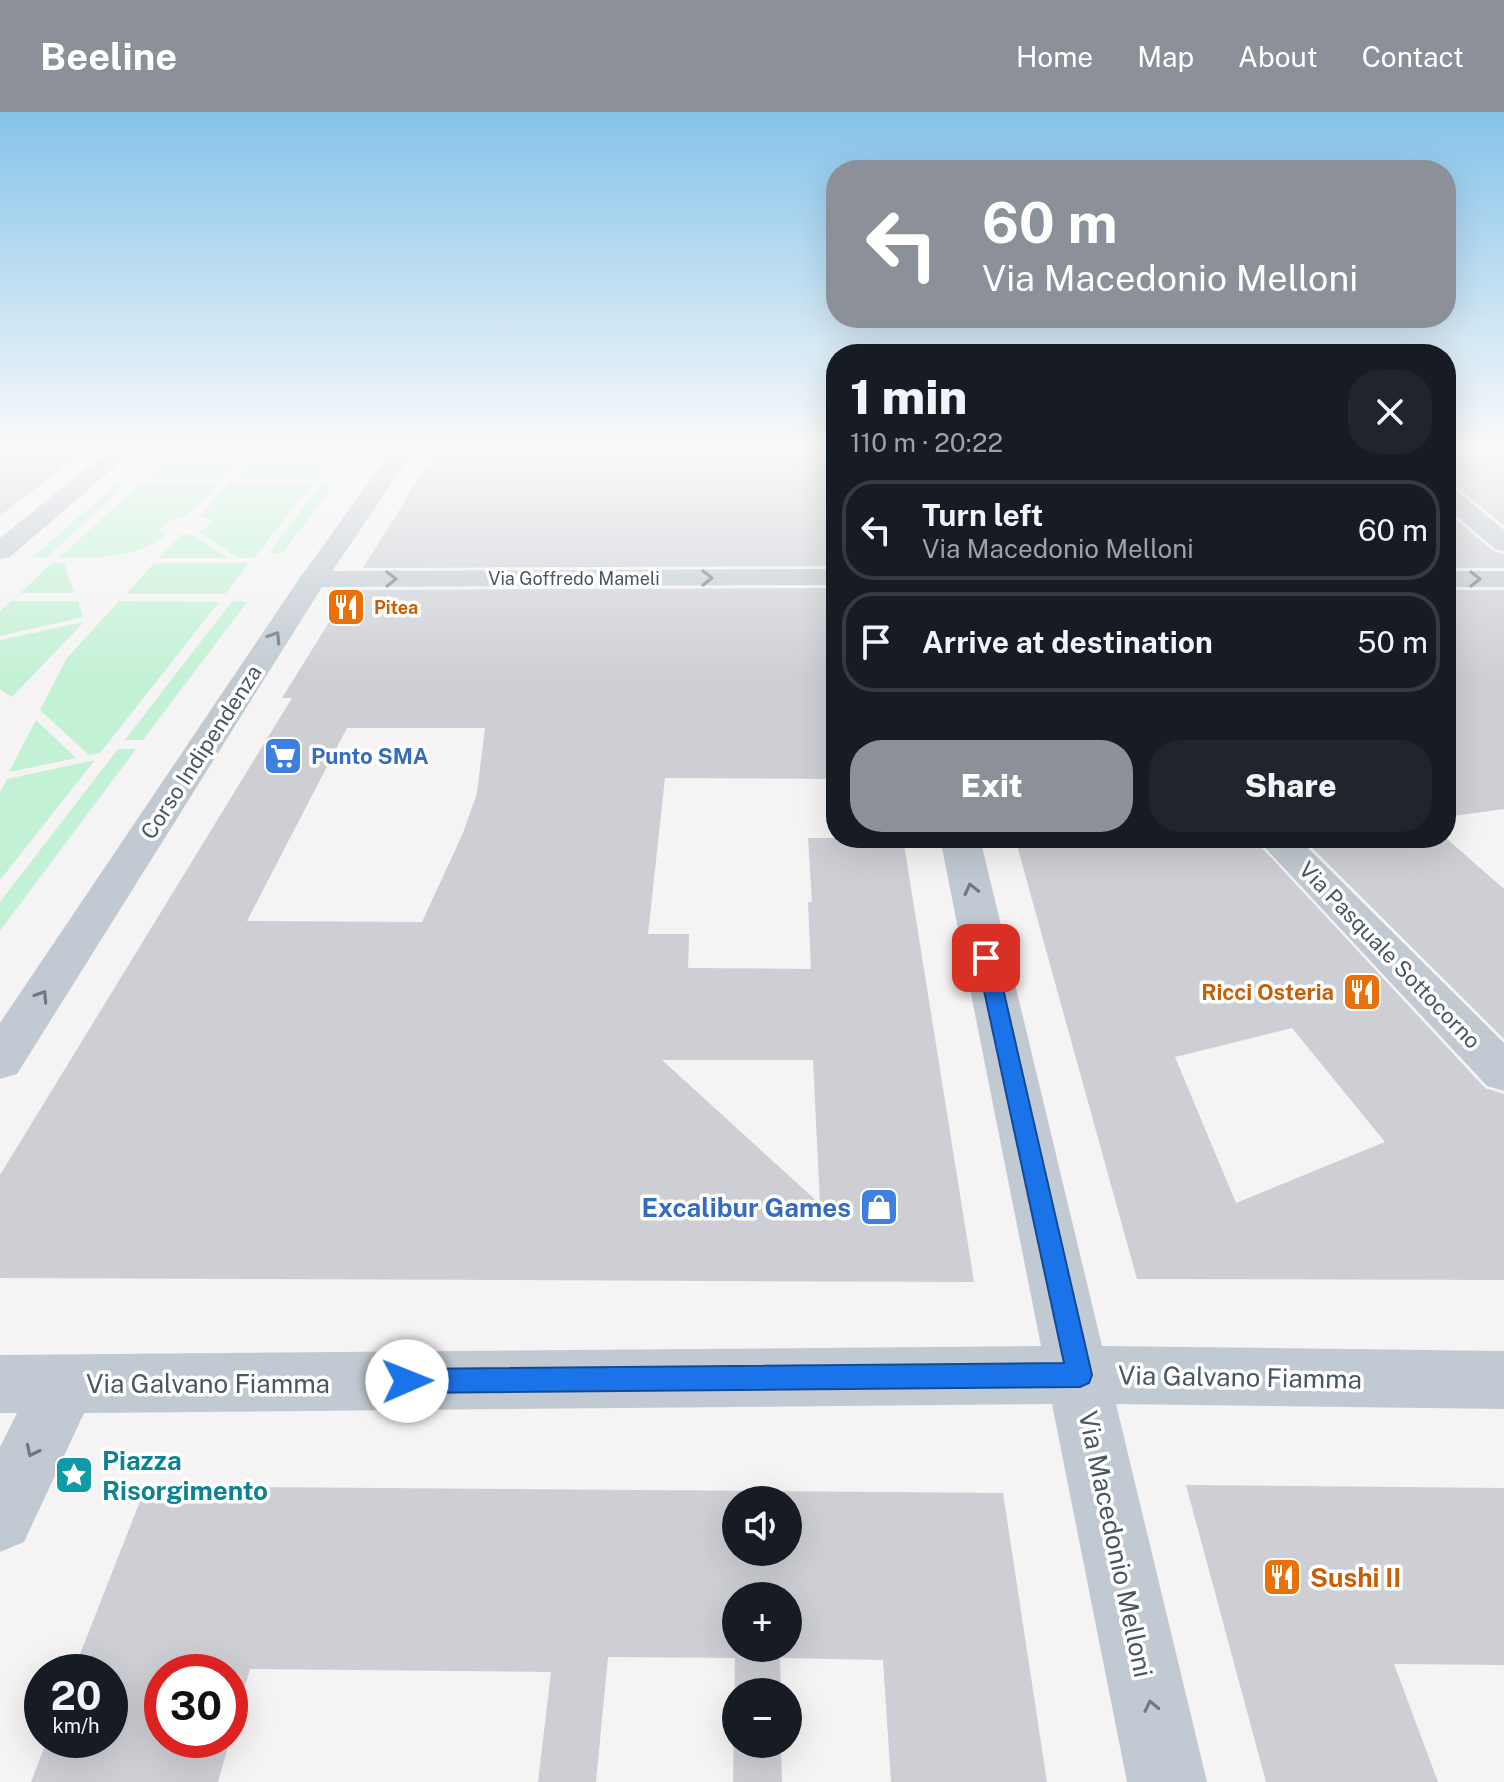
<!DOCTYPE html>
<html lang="en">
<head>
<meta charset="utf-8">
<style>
	body { margin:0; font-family:"Public Sans",sans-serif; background:#20242c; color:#f1f3f6; height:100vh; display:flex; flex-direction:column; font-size:30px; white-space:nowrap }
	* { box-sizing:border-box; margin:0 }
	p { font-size:26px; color:#9ea1a6 }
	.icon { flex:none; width:44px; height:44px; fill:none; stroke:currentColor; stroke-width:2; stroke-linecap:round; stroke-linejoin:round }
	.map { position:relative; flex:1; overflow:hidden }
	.details { position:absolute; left:826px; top:232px; width:630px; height:504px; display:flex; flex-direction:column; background:#171b24; border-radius:32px; box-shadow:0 8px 32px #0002 }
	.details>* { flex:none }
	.guide { position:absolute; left:826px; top:48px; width:630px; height:168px; border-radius:32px; box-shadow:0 8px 32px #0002; background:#8c9099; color:#fff; overflow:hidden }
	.tools { position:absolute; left:722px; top:1374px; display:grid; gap:16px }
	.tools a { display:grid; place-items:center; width:80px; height:80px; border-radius:50%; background:#171b24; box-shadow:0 8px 32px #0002; font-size:40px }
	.speed { position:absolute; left:24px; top:1542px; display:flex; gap:16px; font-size:40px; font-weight:700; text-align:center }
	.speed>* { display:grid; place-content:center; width:104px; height:104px; border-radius:50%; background:#171b24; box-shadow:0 8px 32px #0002; line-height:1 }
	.speed small { font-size:20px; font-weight:400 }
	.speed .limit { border:12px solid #d22; background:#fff; color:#111 }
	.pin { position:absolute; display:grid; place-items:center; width:68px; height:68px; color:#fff; margin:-34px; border-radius:16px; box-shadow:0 4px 12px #0006 }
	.me { position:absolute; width:88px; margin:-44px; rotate:89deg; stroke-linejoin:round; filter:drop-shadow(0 0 6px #0008) }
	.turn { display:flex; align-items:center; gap:28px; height:168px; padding:0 24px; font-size:36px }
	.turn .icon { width:104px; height:104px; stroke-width:2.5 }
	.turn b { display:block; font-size:56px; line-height:68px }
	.round { display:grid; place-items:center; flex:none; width:84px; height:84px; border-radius:32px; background:#20242c }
	.head { display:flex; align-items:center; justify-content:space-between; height:136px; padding:0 24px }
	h1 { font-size:48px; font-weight:800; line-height:60px }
	.primary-button { display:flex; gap:16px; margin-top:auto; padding:16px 24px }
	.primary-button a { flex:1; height:92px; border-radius:32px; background:#8c9099; color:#fff; font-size:32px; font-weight:800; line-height:92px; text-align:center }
	.primary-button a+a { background:#20242c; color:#f1f3f6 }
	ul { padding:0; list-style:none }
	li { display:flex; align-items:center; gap:24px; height:100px; margin:0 16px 12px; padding:0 8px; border:4px solid #363941; border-radius:32px }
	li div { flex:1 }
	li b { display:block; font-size:30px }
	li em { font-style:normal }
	header { display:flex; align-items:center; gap:48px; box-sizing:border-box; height:112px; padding:0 40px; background:#8c9099; color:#fff }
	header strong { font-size:38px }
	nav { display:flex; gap:44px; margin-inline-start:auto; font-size:28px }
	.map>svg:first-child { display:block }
	.green { fill:#c3f1d5 }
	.building { fill:#cdcfd5; fill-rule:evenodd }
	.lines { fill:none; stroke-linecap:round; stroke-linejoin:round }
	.minor { fill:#c1cad2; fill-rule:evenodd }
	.tertiary { fill:#c1cad2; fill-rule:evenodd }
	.oneway { stroke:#6e7983 }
	.route { fill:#1a73e8; stroke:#114b97; stroke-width:2 }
	.labels { text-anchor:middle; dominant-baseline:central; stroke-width:7; stroke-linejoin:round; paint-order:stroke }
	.far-street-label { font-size:18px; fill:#4a5661; stroke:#fff }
	.far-food-label { font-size:18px; font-weight:bold; fill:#c56008; stroke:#fff; text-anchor:start }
	.street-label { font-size:22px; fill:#4a5661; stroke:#fff }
	.shop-label { font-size:22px; font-weight:bold; fill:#366cbe; stroke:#fff; text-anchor:start }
	.food-label { font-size:22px; font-weight:bold; fill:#c56008; stroke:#fff; text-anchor:end }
	.near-shop-label { font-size:26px; font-weight:bold; fill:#366cbe; stroke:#fff; text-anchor:end }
	.near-street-label { font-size:26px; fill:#4a5661; stroke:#fff }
	.near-culture-label { font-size:26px; font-weight:bold; fill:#0d838f; stroke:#fff; text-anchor:start }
	.near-food-label { font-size:26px; font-weight:bold; fill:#c56008; stroke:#fff; text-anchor:start }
</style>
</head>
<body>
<header>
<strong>Beeline</strong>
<nav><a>Home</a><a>Map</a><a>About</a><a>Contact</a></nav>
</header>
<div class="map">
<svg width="1504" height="1670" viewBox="0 0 1504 1670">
	<rect width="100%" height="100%" fill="#f5f3f3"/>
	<!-- green -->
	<path class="green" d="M 181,334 L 254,334 L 223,366 L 146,366 Z
		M 266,334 L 342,334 L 317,367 L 235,366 L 252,349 L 273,348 L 254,346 Z
		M 141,370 L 219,370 L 187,404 L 170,408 L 160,417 L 166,422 C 142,446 91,446 59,446 Z
		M 231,371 L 313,371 L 254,446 L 238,446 L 199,420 L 213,410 L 200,404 Z
		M 115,373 L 126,373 L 47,445 L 33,445 Z
		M 320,374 L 333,374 L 283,441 L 269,441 Z
		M 191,422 L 228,446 L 159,446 L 180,423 Z
		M 52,451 L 64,451 L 74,481 L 20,481 Z
		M 154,451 L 249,451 L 225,482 L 126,482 Z
		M 11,489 L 78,489 L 83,505 L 0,524 L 0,499 Z
		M 119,489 L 219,490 L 100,641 L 89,643 L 40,598 L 67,546 Z
		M 232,489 L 247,490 L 143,628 L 125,628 Z
		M 84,510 L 12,585 L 0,577 L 0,528 Z
		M 36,608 L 76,646 L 9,660 Z
		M 118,637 L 136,637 L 0,819 L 0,790 Z
		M 95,648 L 0,768 L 0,680 L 7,667 Z"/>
	<!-- building -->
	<path class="building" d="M 0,334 L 90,334 L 0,404 Z
		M 439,334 L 491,334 L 486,345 L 618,345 L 783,344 L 783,334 L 836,334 L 836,454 L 363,456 Z
		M 1446,334 L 1504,334 L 1504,414 L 1457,375 L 1446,372 Z
		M 1446,399 L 1493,439 L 1504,442 L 1504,456 L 1446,456 Z
		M 836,476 L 836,667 L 665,666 L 648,822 L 689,822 L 688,856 L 811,857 L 808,790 L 812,790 L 808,726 L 903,726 L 974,1170 L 0,1166 L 0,1063 L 292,586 L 282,586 L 349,478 ZM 347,616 L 485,616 L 477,681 L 463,721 L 422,810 L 247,809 ZM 662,948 L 813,948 L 820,1092 Z
		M 1446,478 L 1504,478 L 1504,697 L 1446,705 Z
		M 1015,726 L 1253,726 L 1485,976 L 1504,982 L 1504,1168 L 1137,1167 ZM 1292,916 L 1385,1030 L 1236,1091 L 1175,945 Z
		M 1302,726 L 1446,726 L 1504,777 L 1504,927 Z
		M 1186,1373 L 1504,1376 L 1504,1553 L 1394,1552 L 1438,1670 L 1266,1670 Z
		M 146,1374 L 1003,1381 L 1047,1670 L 891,1670 L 883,1548 L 780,1546 L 781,1580 L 736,1580 L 736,1632 L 781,1632 L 782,1670 L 733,1670 L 735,1546 L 608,1545 L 596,1670 L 538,1670 L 551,1560 L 250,1557 L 230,1627 L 230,1560 L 162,1560 L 162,1628 L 230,1628 L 218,1670 L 31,1670 L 47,1628 L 110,1628 L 110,1560 L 73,1560 ZM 736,1388 L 788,1388 L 788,1440 L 736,1440 ZM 736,1484 L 788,1484 L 788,1536 L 736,1536 Z"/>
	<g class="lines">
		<!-- minor -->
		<path class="minor" d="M 1446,375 L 1455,377 L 1504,418 L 1504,439 L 1495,437 L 1446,395 Z
			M 836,457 L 836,473 L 313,475 L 303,473 L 299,467 L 303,461 L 313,459 Z
			M 1446,459 L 1504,459 L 1504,475 L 1446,475 Z
			M 940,726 L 980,726 L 1102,1234 L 1504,1239 L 1504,1297 L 1116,1292 L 1207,1670 L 1127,1670 L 1052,1292 L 84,1301 L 24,1430 L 0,1440 L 0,1335 L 17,1301 L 0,1301 L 0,1243 L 1041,1234 Z
			M 1256,726 L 1298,726 L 1504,931 L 1504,979 L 1487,974 Z"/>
		<!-- tertiary -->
		<path class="tertiary" d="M 114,334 L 139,334 L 10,445 L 0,447 L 0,426 Z
			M 395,334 L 417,334 L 327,467 L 17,962 L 0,967 L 0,911 L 299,467 Z"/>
	</g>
	<!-- one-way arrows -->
	<defs><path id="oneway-chevron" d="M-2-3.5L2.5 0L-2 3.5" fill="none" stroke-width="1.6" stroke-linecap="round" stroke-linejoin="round" transform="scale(2)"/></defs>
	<g class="oneway">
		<use href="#oneway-chevron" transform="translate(707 466)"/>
		<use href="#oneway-chevron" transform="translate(391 467)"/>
		<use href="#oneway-chevron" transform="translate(1475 467)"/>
		<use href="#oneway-chevron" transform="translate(275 525) rotate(-57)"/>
		<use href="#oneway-chevron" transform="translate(971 777) rotate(-103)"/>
		<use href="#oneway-chevron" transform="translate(42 884) rotate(-57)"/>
		<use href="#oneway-chevron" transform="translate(32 1339) rotate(116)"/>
		<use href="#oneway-chevron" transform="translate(1151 1594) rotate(-102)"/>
	</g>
	<!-- sky -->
	<linearGradient id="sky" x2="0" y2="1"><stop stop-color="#85c3ea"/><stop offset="0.59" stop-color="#fafafa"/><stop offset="1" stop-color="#fafafa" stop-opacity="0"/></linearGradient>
	<rect width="1504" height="568" fill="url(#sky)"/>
	<!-- route -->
	<path class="route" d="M 986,840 L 996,846 L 1092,1263 L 1089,1271 L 1080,1275 L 407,1281 L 397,1278 L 394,1269 L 397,1260 L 407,1257 L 1064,1251 L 977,846 Z"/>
	<!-- icons -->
	<defs>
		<g id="restaurant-square" transform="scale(2)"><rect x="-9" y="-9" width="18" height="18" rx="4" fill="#e8710a" stroke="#fff"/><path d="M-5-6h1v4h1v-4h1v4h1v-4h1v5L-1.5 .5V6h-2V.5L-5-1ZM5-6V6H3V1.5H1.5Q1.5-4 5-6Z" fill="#fff"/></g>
		<g id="supermarket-square" transform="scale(2)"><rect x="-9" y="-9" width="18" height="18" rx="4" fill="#3f7fe0" stroke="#fff"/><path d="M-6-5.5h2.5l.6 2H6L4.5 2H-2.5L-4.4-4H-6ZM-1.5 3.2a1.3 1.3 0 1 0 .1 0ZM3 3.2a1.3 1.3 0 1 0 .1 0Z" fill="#fff"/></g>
		<g id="shop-square" transform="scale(2)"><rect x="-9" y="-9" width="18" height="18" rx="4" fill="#3f7fe0" stroke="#fff"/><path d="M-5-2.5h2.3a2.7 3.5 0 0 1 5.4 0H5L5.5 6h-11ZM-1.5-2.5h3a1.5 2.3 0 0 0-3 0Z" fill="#fff"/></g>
		<g id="sight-square" transform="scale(2)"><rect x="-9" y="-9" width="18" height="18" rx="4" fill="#0f9aa8" stroke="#fff"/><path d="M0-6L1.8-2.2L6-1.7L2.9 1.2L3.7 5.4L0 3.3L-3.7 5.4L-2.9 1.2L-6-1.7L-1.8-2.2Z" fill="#fff"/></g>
	</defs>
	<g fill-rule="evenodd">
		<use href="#restaurant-square" x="346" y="495"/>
		<use href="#supermarket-square" x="283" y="644"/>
		<use href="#restaurant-square" x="1362" y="880"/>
		<use href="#shop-square" x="879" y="1095"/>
		<use href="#sight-square" x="74" y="1363"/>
		<use href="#restaurant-square" x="1282" y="1465"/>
	</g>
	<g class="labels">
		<!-- far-street labels -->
		<g class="far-street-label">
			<text x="574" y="466">Via Goffredo Mameli</text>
		</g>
		<!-- far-food labels -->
		<g class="far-food-label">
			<text x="374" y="495">Pitea</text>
		</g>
		<!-- street labels -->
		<g class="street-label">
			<text transform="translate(201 640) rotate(-57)">Corso Indipendenza</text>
			<text transform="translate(1390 843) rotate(46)">Via Pasquale Sottocorno</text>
		</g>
		<!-- shop labels -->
		<g class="shop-label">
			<text x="311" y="644">Punto SMA</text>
		</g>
		<!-- food labels -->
		<g class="food-label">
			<text x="1334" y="880">Ricci Osteria</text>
		</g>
		<!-- near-shop labels -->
		<g class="near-shop-label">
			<text x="851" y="1095">Excalibur Games</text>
		</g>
		<!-- near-street labels -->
		<g class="near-street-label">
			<text transform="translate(1240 1265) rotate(1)">Via Galvano Fiamma</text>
			<text x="208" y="1271">Via Galvano Fiamma</text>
			<text transform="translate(1116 1432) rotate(78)">Via Macedonio Melloni</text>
		</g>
		<!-- near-culture labels -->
		<g class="near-culture-label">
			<text x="102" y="1348">Piazza<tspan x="102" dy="30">Risorgimento</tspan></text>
		</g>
		<!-- near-food labels -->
		<g class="near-food-label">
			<text x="1310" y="1465">Sushi II</text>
		</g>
	</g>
</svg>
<div class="tools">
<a><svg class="icon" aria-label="sound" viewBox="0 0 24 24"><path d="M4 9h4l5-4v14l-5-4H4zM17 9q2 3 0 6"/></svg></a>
<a>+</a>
<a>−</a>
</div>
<div class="speed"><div>20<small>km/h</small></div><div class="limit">30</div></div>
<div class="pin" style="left:986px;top:846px;background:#d93025"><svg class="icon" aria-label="arrive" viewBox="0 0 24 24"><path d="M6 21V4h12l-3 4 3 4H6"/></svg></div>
<svg class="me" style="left:407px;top:1269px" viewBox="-20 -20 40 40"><circle r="19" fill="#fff"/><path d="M0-13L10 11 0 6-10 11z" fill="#1a73e8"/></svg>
<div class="guide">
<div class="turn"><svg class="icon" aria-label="left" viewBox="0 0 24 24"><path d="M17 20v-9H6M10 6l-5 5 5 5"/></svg><div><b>60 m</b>Via Macedonio Melloni</div></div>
</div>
<section class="details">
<div class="head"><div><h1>1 min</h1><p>110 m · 20:22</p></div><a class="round"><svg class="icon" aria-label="close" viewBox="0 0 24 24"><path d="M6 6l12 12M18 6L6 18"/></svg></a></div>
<ul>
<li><svg class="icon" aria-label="left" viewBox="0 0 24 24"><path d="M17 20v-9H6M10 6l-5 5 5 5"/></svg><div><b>Turn left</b><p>Via Macedonio Melloni</p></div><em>60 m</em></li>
<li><svg class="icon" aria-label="arrive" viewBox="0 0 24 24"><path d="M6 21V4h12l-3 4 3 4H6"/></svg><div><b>Arrive at destination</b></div><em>50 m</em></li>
</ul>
<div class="primary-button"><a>Exit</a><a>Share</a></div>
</section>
</div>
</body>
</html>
